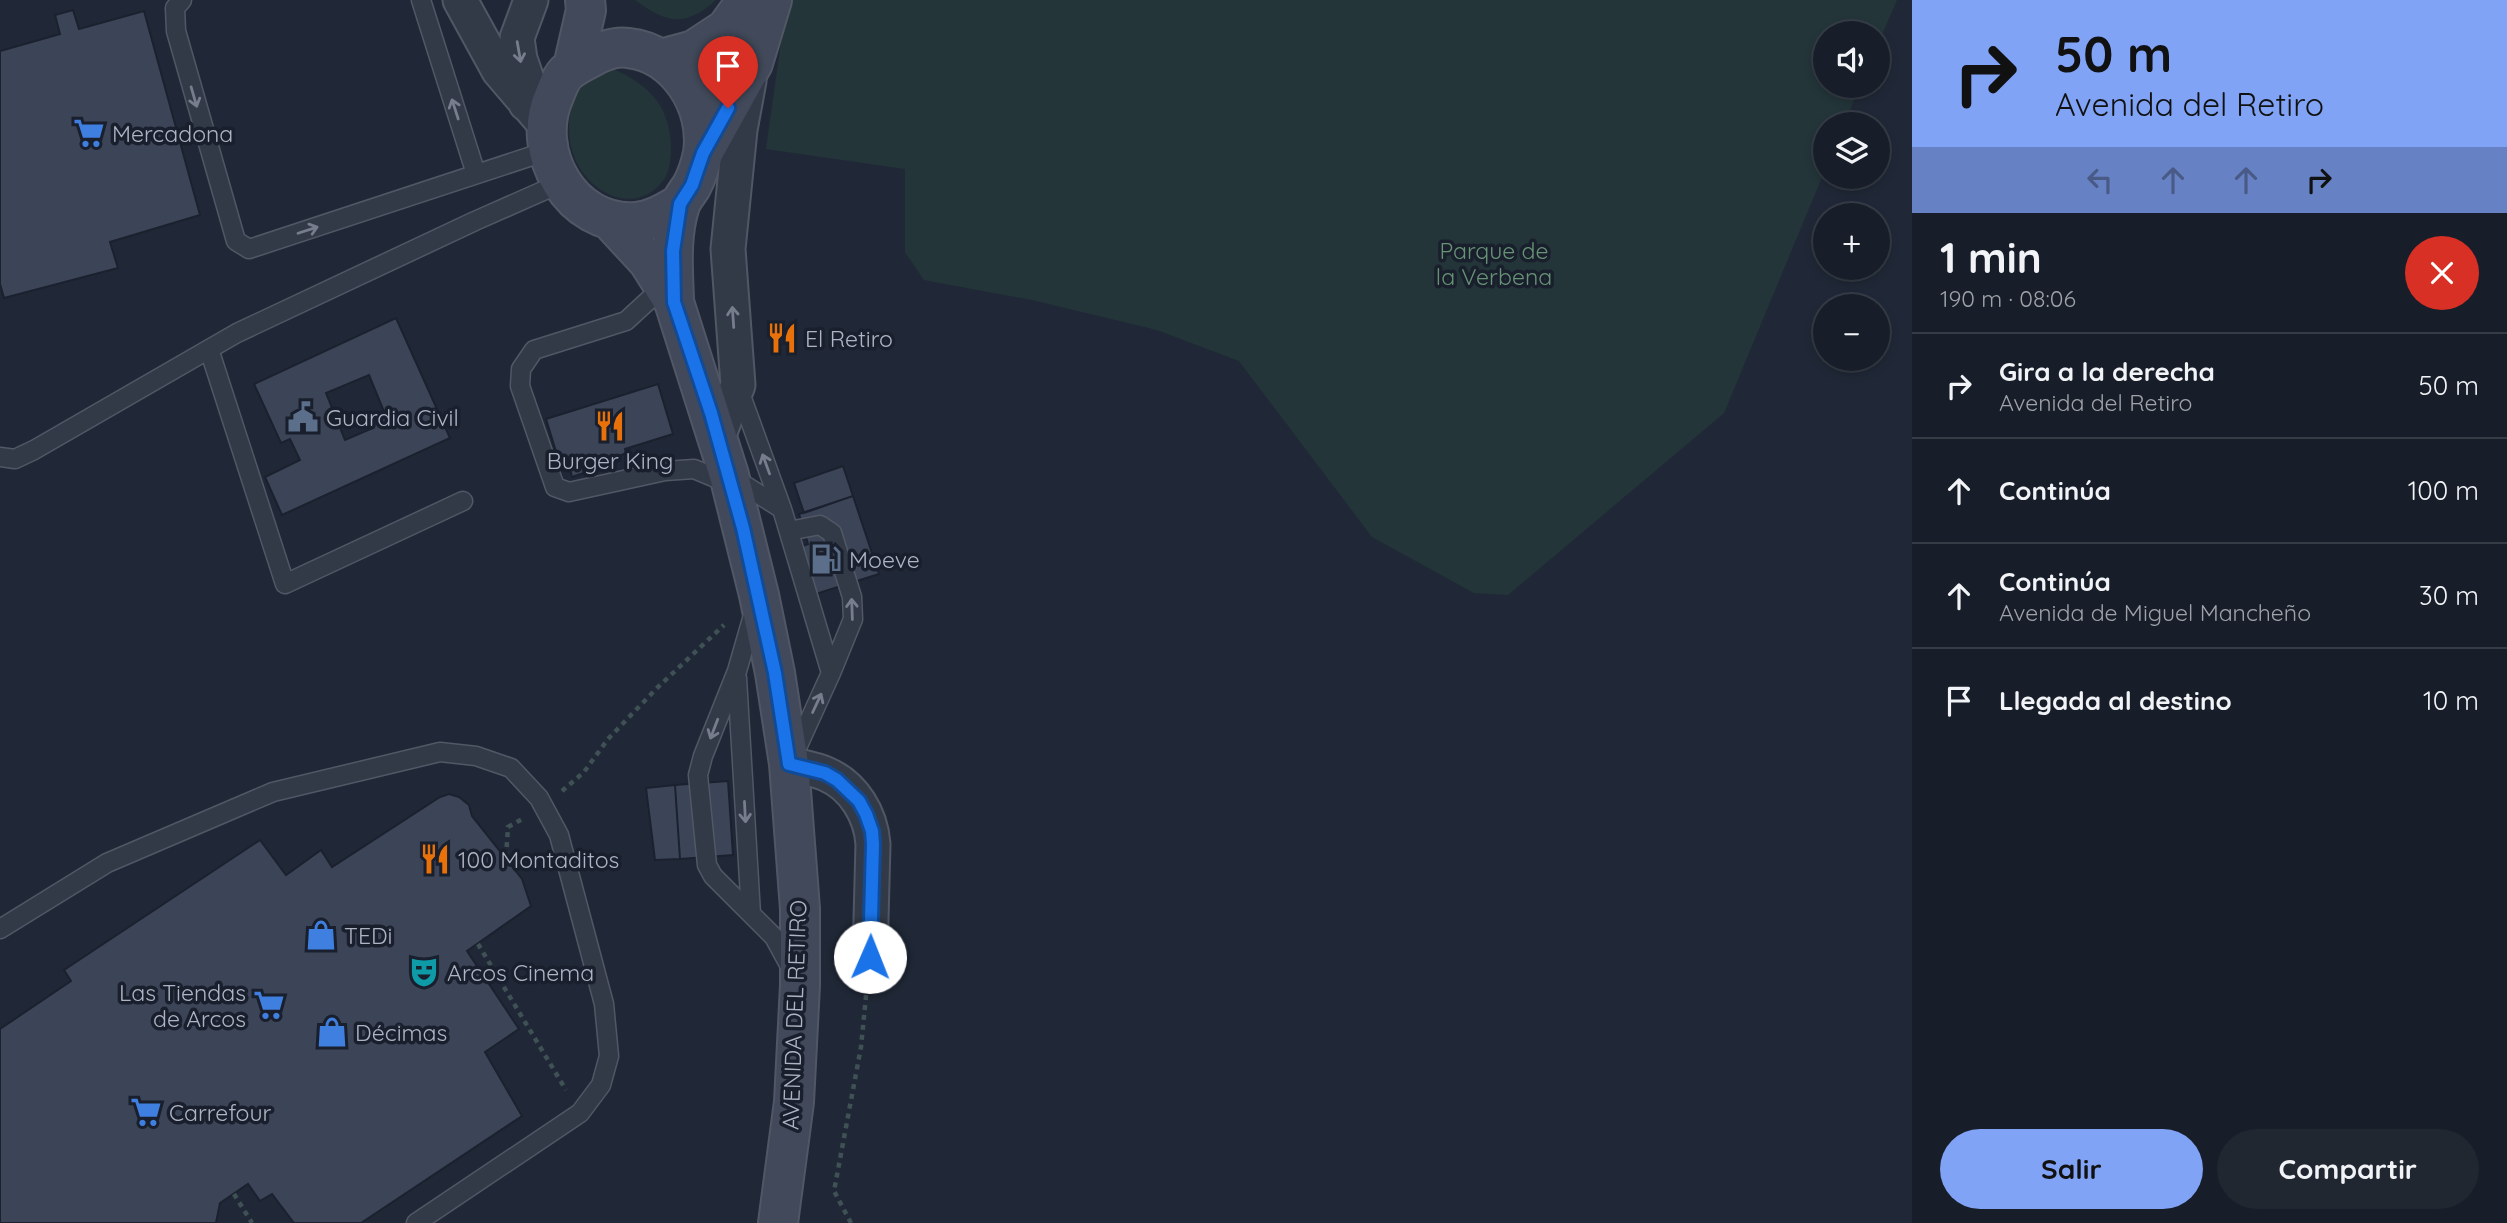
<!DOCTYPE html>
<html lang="es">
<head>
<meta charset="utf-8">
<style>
	body { margin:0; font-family:Quicksand,sans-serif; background:#212731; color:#f1f3f6; height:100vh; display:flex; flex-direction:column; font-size:26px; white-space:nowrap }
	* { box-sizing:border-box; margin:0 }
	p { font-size:23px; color:#9fa2a8 }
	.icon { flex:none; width:38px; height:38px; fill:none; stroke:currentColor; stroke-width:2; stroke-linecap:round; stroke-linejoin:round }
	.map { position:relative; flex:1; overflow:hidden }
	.side { display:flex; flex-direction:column; background:#181e29; width:595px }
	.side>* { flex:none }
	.hud { background:#80a3f6; color:#111; overflow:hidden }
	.buttons { position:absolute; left:1813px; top:21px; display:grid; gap:14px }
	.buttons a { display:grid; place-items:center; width:77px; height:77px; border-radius:50%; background:#181e29; box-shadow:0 4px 10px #0003,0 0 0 2px #363c46; font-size:35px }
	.pin { position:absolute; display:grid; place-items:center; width:60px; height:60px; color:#fff; margin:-72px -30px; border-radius:50% 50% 50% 0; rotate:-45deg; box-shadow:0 0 7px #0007 }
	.pin .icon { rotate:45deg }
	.me { position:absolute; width:77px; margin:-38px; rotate:1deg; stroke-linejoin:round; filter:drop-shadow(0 0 5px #0008) }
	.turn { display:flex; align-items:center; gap:24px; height:147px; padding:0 28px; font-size:32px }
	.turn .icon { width:91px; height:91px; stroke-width:2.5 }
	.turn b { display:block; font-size:49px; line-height:60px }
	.lanes { display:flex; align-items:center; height:66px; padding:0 28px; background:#0003; justify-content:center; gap:35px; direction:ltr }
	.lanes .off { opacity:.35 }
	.round { display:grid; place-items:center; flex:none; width:74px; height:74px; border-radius:37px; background:#212731 }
	.headline { display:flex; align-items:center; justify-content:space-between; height:119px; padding:0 28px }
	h1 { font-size:42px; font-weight:700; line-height:52px }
	.button { display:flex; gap:14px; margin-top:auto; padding:14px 28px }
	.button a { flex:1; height:80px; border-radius:42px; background:#80a3f6; color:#111; font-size:28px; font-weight:700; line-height:80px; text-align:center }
	.button a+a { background:#212731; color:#f1f3f6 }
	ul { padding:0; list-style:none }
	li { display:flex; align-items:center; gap:21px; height:105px; padding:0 28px; border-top:2px solid #363c46 }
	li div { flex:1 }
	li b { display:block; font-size:26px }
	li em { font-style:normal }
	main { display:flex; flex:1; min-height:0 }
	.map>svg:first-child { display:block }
	.green { fill:#233539 }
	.building { fill:#3c4557; stroke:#1b212e; stroke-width:2; fill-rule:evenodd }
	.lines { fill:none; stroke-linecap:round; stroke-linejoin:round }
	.lane-casing { stroke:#515765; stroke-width:21 }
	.street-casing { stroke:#515765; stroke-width:37 }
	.secondary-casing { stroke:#515765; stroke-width:42 }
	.path { stroke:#3f5155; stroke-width:4.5; stroke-dasharray:5 5; stroke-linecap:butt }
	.lane { stroke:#333a47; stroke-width:18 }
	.street { stroke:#333a47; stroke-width:33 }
	.secondary { stroke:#41495a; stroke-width:38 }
	.oneway { stroke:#777d8c }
	.route-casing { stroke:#114b97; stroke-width:18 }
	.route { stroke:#1a73e8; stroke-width:12 }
	.labels { text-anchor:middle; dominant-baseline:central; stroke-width:7; stroke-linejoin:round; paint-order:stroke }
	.poi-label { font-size:23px; fill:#aeb4c4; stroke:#191f2c; text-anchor:start }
	.park-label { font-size:23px; fill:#669474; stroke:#191f2c }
	.street-label { font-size:23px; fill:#aeb4c4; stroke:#191f2c }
</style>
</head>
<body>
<main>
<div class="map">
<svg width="1912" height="1223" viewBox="0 0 1912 1223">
	<rect width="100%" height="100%" fill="#202837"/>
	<!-- green -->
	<path class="green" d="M 635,0 L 716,0 C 685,28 666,23 635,0 Z
		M 787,0 L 1897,0 L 1878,44 L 1878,33 L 1825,33 L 1825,86 L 1860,86 L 1844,124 L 1825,124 L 1825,170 L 1724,413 L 1508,595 L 1474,593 L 1372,537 L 1239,361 L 1157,330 L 1032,300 L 924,280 L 905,252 L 905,169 L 766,149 Z
		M 611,68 C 648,84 670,105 671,147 C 671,157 670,169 665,178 C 639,216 593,197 576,161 C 564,134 568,104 583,80 Z"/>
	<!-- building -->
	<path class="building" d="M 73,10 L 79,29 L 144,11 L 200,215 L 110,242 L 118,268 L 4,298 L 0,284 L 0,51 L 60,34 L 55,15 Z
		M 396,318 L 450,438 L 282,515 L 265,477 L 300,460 L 290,439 L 281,443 L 254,384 ZM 369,375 L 385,414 L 370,421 L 373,428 L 345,440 L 326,393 Z
		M 658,384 L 673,434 L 625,449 L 626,453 L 615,458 L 617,462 L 604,466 L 601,459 L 581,465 L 584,473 L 572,477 L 570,469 L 562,471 L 546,419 Z
		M 843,466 L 853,496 L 804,513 L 794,483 Z
		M 853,496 L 879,574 L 800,599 L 785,552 L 808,544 L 799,514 Z
		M 728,781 L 733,855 L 680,859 L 675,785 Z
		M 675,785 L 680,859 L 655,860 L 646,788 Z
		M 449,794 L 459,797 L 469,805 L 472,816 L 522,879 L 531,906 L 467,951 L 519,1029 L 485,1052 L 522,1116 L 361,1223 L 294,1223 L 272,1194 L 260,1201 L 248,1184 L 220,1203 L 216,1223 L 0,1223 L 0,1029 L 71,981 L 64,970 L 260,840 L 286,875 L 321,850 L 332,867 L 440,797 Z"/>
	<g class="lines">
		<!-- lane casing -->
		<g class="lane-casing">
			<path id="lane" d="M 182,0 L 175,8 L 176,31 L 236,241 L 249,249 L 547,151
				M 421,0 L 476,174
				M 664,286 L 626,321 L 534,350 L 521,369 L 520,386 L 555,487 L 569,492 L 665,471 L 694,469 L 730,484
				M 209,349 L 285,584 L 463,501
				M 739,390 L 782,509 L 831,673 L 795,752
				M 0,457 L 15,459 L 34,450 L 237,333 L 475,221 L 561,183
				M 732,477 L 782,509
				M 789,531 L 820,525 L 832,533 L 852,597 L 853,619 L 831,673
				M 754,612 L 737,671 L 703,756 L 698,775 L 707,865 L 713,876 L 774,937 L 792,970
				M 737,678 L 751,914
				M 0,929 L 107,863 L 273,792 L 440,752 L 476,756 L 511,768 L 539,798 L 559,835 L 604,1004 L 609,1056 L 601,1085 L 580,1113 L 416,1223"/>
		</g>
		<!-- street casing -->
		<g class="street-casing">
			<path id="street" d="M 460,0 L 499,71 L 547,127
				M 526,104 L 530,88 L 520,59 L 517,38 L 531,0
				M 718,437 L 738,385 L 728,249 L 740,130 L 749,81
				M 789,764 C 801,767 815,769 826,774 C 854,786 871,815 873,844 L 870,957"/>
		</g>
		<!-- secondary casing -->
		<g class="secondary-casing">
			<path id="secondary" d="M 661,59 L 694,50 L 726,29 L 747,0
				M 573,67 L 586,10 L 585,0
				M 703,153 L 753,63 L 772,0
				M 611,221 L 648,261 L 674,302 L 729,475 L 759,595 L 775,673 L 789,764 L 800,909 L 800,985 L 794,1102 L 778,1223
				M 674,300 C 673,270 670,235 680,205 C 682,199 687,193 691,187 C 696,178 701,163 703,153 C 710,106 677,53 628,48 C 615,46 600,52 588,59 C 581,63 572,67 566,73 C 560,79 557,89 554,96 C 529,152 571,227 636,222 C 652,221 666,212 680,204"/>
		</g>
		<!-- path -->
		<path class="path" d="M 562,791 L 584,772 L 608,739 L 657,688 L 724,625
			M 506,857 L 508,827 L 524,818
			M 478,944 L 566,1090
			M 234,1194 L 252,1223
			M 851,1223 L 834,1191 L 861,1047 L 867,986"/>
		<!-- lane -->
		<use href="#lane" class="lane"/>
		<!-- street -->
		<use href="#street" class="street"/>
		<!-- secondary -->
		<use href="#secondary" class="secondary"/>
	</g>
	<!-- one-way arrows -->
	<defs><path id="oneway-shaft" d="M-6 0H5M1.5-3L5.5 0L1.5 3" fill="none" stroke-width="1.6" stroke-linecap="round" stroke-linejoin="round" transform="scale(1.75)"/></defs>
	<g class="oneway">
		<use href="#oneway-shaft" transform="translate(519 52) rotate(80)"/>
		<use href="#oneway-shaft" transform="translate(194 97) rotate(74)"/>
		<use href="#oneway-shaft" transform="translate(455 109) rotate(-108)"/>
		<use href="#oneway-shaft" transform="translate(308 230) rotate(-18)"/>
		<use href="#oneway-shaft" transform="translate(733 317) rotate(-94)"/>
		<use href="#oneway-shaft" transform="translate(766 464) rotate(-110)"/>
		<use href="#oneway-shaft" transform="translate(852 609) rotate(-92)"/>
		<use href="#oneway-shaft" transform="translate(817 703) rotate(-65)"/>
		<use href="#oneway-shaft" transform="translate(714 729) rotate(111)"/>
		<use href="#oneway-shaft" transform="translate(745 812) rotate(87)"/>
	</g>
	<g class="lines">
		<!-- route casing -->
		<g class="route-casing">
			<path id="route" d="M 728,108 L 703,153 L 692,185 L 680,204 L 673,251 L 674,302 L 711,413 L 743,528 L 775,673 L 789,764 L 825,773 L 837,780 L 859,801 L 866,814 L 872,831 L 873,844 L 870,957"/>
		</g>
		<!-- route -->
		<use href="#route" class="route"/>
	</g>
	<!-- icons -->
	<defs>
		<g id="supermarket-bare" transform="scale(2.415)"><path d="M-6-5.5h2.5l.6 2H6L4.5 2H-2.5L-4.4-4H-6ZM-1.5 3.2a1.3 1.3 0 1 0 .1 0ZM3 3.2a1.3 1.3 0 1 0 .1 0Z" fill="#3f7fe0" stroke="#191f2c" stroke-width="2.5" paint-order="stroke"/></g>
		<g id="restaurant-bare" transform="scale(2.415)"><path d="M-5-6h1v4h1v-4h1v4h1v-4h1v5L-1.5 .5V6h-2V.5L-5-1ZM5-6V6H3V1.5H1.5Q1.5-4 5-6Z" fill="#e8710a" stroke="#191f2c" stroke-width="2.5" paint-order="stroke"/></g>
		<g id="civic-bare" transform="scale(2.415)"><path d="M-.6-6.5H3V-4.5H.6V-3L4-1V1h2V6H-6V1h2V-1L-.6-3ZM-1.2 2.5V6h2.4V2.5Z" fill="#5c6f8a" stroke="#191f2c" stroke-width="2.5" paint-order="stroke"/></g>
		<g id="fuel-bare" transform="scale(2.415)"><path d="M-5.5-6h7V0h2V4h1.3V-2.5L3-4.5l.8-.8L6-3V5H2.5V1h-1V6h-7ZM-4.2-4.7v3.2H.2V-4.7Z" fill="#5c6f8a" stroke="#191f2c" stroke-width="2.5" paint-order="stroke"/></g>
		<g id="shop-bare" transform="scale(2.415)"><path d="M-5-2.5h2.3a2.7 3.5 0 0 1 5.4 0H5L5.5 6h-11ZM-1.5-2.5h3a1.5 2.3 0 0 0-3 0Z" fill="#3f7fe0" stroke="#191f2c" stroke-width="2.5" paint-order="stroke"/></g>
		<g id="theatre-bare" transform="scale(2.415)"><path d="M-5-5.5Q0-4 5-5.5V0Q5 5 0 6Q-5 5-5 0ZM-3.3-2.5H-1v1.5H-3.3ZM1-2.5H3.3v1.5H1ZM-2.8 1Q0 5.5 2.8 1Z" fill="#0f9aa8" stroke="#191f2c" stroke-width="2.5" paint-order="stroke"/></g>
	</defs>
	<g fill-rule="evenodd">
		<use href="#supermarket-bare" x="89" y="133"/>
		<use href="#restaurant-bare" x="782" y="338"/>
		<use href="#civic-bare" x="303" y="417"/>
		<use href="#restaurant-bare" x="610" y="426"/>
		<use href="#fuel-bare" x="826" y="559"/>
		<use href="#restaurant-bare" x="435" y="859"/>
		<use href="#shop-bare" x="321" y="935"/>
		<use href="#theatre-bare" x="424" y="972"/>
		<use href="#supermarket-bare" x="269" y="1005"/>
		<use href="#shop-bare" x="332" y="1032"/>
		<use href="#supermarket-bare" x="146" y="1112"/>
	</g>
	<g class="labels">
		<!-- poi labels -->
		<g class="poi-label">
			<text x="112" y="133">Mercadona</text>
			<text x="805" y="338">El Retiro</text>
			<text x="326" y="417">Guardia Civil</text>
			<text x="610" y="460" text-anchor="middle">Burger King</text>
			<text x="849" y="559">Moeve</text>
			<text x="458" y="859">100 Montaditos</text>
			<text x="344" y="935">TEDi</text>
			<text x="447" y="972">Arcos Cinema</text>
			<text x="246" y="992" text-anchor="end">Las Tiendas<tspan x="246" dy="26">de Arcos</tspan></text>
			<text x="355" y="1032">Décimas</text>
			<text x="169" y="1112">Carrefour</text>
		</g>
		<!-- park labels -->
		<g class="park-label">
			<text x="1494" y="250">Parque de<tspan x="1494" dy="26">la Verbena</tspan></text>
		</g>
		<!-- street labels -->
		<g class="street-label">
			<text transform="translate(794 1015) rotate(-88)">AVENIDA DEL RETIRO</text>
		</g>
	</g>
</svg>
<div class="buttons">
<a><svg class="icon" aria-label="sound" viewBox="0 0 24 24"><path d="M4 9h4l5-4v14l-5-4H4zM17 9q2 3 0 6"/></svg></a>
<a><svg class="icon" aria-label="layers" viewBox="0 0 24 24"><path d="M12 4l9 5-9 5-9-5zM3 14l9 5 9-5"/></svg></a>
<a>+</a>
<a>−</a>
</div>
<div class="pin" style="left:728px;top:108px;background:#d93025"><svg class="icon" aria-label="arrive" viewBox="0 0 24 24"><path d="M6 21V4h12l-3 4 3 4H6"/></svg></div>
<svg class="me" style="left:870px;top:957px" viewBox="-20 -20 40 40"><circle r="19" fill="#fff"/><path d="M0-13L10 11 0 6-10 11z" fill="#1a73e8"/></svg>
</div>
<section class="side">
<div class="hud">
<div class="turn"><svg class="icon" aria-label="right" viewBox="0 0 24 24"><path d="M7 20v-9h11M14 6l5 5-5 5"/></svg><div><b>50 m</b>Avenida del Retiro</div></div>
<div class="lanes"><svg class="icon off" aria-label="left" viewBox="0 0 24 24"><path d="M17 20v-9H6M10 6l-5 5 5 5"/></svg><svg class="icon off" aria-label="ahead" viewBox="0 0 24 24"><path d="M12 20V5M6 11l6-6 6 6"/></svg><svg class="icon off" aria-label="ahead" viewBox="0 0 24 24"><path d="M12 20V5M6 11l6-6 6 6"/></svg><svg class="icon" aria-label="right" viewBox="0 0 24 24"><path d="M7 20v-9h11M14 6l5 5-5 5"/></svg></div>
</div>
<div class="headline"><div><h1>1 min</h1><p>190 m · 08:06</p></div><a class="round" style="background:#d93025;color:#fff"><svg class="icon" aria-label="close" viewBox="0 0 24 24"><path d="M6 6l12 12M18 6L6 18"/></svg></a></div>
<ul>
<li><svg class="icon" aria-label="right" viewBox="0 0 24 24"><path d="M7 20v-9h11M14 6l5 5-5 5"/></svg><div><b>Gira a la derecha</b><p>Avenida del Retiro</p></div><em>50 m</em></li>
<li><svg class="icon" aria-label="ahead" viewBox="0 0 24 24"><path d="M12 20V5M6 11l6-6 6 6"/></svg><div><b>Continúa</b></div><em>100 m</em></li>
<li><svg class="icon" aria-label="ahead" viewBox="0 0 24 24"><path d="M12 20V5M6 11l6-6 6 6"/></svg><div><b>Continúa</b><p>Avenida de Miguel Mancheño</p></div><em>30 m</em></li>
<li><svg class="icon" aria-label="arrive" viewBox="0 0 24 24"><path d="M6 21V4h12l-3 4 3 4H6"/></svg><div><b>Llegada al destino</b></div><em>10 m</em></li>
</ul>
<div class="button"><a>Salir</a><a>Compartir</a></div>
</section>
</main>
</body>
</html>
